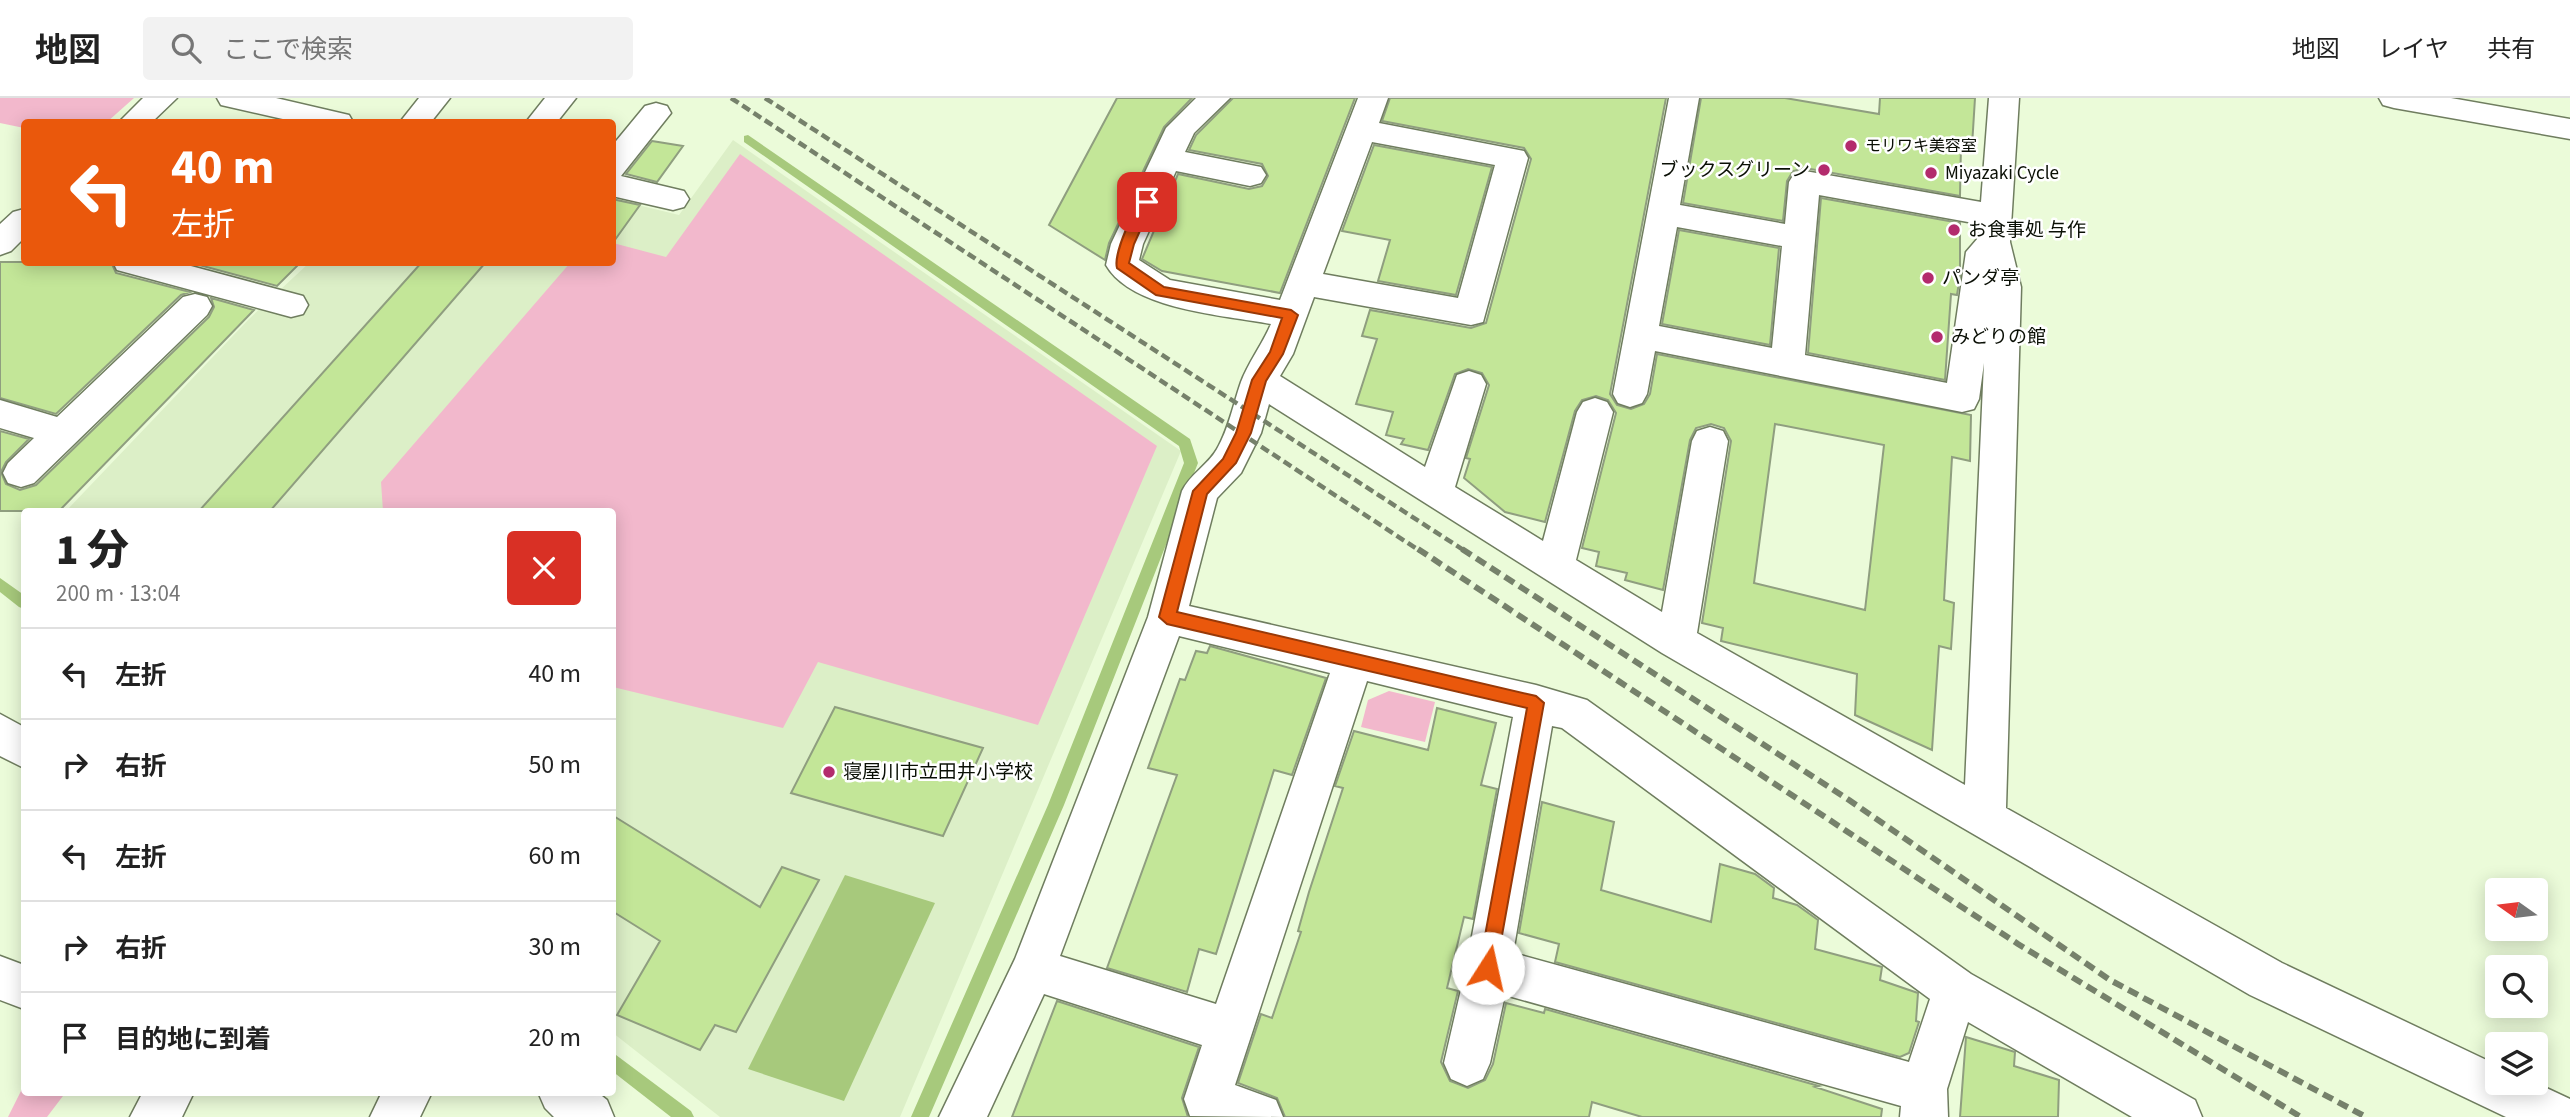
<!DOCTYPE html>
<html lang="ja">
<head>
<meta charset="utf-8">
<style>
	body { margin:0; font-family:"Source Sans 3","Noto Sans JP",sans-serif; background:#f2f2f2; color:#222; height:100vh; display:flex; flex-direction:column; font-size:26px; white-space:nowrap }
	* { box-sizing:border-box; margin:0 }
	p { font-size:23px; color:#767676 }
	.icon { flex:none; width:38px; height:38px; fill:none; stroke:currentColor; stroke-width:2; stroke-linecap:round; stroke-linejoin:round }
	.map { position:relative; flex:1; overflow:hidden }
	.side { position:absolute; left:21px; top:410px; width:595px; height:588px; display:flex; flex-direction:column; background:#fff; border-radius:7px; box-shadow:0 4px 18px #0003 }
	.side>* { flex:none }
	.banner { position:absolute; left:21px; top:21px; width:595px; height:147px; border-radius:7px; box-shadow:0 4px 18px #0003; background:#ea580c; color:#fff; overflow:hidden }
	.needle { width:46px; rotate:284deg }
	.tools { position:absolute; left:2485px; top:780px; display:grid; gap:14px }
	.tools a { display:grid; place-items:center; width:63px; height:63px; border-radius:7px; background:#fff; box-shadow:0 4px 18px #0003; font-size:35px }
	.pin { position:absolute; display:grid; place-items:center; width:60px; height:60px; color:#fff; margin:-30px; border-radius:14px; box-shadow:0 4px 10px #0006 }
	.me { position:absolute; width:77px; margin:-38px; rotate:10deg; stroke-linejoin:round; filter:drop-shadow(0 0 5px #0008) }
	.turn { display:flex; align-items:center; gap:24px; height:147px; padding:0 35px; font-size:32px }
	.turn .icon { width:91px; height:91px; stroke-width:2.5 }
	.turn b { display:block; font-size:49px; line-height:60px }
	.round { display:grid; place-items:center; flex:none; width:74px; height:74px; border-radius:7px; background:#f2f2f2 }
	.head { display:flex; align-items:center; justify-content:space-between; height:119px; padding:0 35px }
	h1 { font-size:42px; font-weight:800; line-height:52px }
	ul { padding:0; list-style:none }
	li { display:flex; align-items:center; gap:21px; height:91px; padding:0 35px; border-top:2px solid #e0e0e0 }
	li div { flex:1 }
	li b { display:block; font-size:26px }
	li em { font-style:normal }
	header { display:flex; align-items:center; gap:42px; box-sizing:border-box; height:98px; padding:0 35px; background:#fff; border-bottom:2px solid #e0e0e0 }
	header strong { font-size:33px }
	nav { display:flex; gap:38px; margin-inline-start:auto; font-size:24px }
	.search { width:490px; height:63px; background:#f2f2f2; display:flex; align-items:center; gap:18px; box-sizing:border-box; padding:0 24px; border-radius:7px; color:#767676; font-size:26px }
	.map>svg:first-child { display:block }
	.built { fill:#dcefc7 }
	.green { fill:#f2b8cc }
	.water { fill:#a7c97c }
	.lines { fill:none; stroke-linecap:round; stroke-linejoin:round }
	.stream { fill:#a7c97c; fill-rule:evenodd }
	.building { fill:#c3e698; stroke:#8f9e7f; stroke-width:2; fill-rule:evenodd }
	.minor-casing { stroke:#6f7d5f; stroke-width:3 }
	.minor { fill:#fff; fill-rule:evenodd }
	.rail-far1 { stroke:#76816b; stroke-width:4.5; stroke-dasharray:9 4.5; stroke-linecap:butt }
	.rail { stroke:#76816b; stroke-width:6; stroke-dasharray:11 6; stroke-linecap:butt }
	.route { fill:#ea580c; stroke:#983908; stroke-width:2 }
	.poi-dot { fill:#b32b6d; stroke:#fff; stroke-width:2.5 }
	.labels { text-anchor:middle; dominant-baseline:central; stroke-width:5; stroke-linejoin:round; paint-order:stroke }
	.far-poi-label { font-size:16px; fill:#0a0f05; stroke:#fff; text-anchor:start }
	.poi-label { font-size:19px; fill:#0a0f05; stroke:#fff; text-anchor:start }
</style>
</head>
<body>
<header>
<strong>地図</strong>
<div class="search"><svg class="icon" aria-label="search" viewBox="0 0 24 24"><circle cx="10" cy="10" r="6"/><path d="M15 15l6 6"/></svg>ここで検索</div>
<nav><a>地図</a><a>レイヤ</a><a>共有</a></nav>
</header>
<div class="map">
<svg width="2570" height="1019" viewBox="0 0 2570 1019">
	<rect width="100%" height="100%" fill="#ebfbd9"/>
	<!-- built -->
	<path class="built" d="M 733,42 L 1181,353 L 900,1019 L 720,1019 L 613,935 L 612,413 L 66,413 L 249,221 L 309,165 L 612,164 L 613,101 L 679,117 Z"/>
	<!-- green -->
	<path class="green" d="M 0,0 L 134,0 L 107,24 L 24,24 L 24,30 L 0,25 Z
		M 740,56 L 1157,348 L 1038,627 L 818,564 L 783,630 L 613,589 L 612,413 L 383,413 L 381,384 L 570,165 L 612,164 L 613,145 L 666,159 Z
		M 1389,593 L 1435,604 L 1425,644 L 1361,629 L 1368,602 Z
		M 24,987 L 24,994 L 66,994 L 47,1019 L 8,1019 Z"/>
	<!-- water -->
	<path class="water" d="M 845,777 L 935,805 L 844,1003 L 748,971 Z"/>
	<g class="lines">
		<!-- stream -->
		<path class="stream" d="M 748,37 L 1190,341 L 1198,365 L 1064,707 L 929,1019 L 911,1019 L 1048,707 L 1184,365 L 1179,348 L 744,44 L 744,38 Z
			M 0,480 L 24,497 L 24,511 L 19,509 L 0,494 Z
			M 612,954 L 691,1013 L 694,1019 L 671,1019 L 612,973 Z"/>
	</g>
	<!-- building -->
	<path class="building" d="M 1117,0 L 1192,0 L 1164,29 L 1109,145 L 1105,162 L 1049,127 Z
		M 1233,0 L 1355,0 L 1280,195 L 1162,173 L 1142,161 L 1178,76 L 1249,91 L 1262,88 L 1268,78 L 1262,66 L 1189,52 L 1196,37 Z
		M 1390,0 L 1666,0 L 1610,296 L 1617,307 L 1631,311 L 1644,306 L 1650,296 L 1657,256 L 1971,317 L 1970,363 L 1952,359 L 1944,502 L 1954,505 L 1951,551 L 1939,548 L 1932,652 L 1855,617 L 1857,576 L 1721,543 L 1723,530 L 1702,525 L 1731,343 L 1724,330 L 1711,326 L 1696,330 L 1690,342 L 1663,492 L 1625,482 L 1627,475 L 1596,468 L 1599,454 L 1582,450 L 1616,315 L 1608,302 L 1596,298 L 1582,302 L 1575,313 L 1545,424 L 1505,414 L 1464,380 L 1470,361 L 1466,360 L 1489,287 L 1482,275 L 1468,271 L 1455,276 L 1428,352 L 1401,346 L 1404,341 L 1386,337 L 1393,314 L 1356,306 L 1377,241 L 1362,238 L 1370,212 L 1471,230 L 1486,225 L 1531,61 L 1524,50 L 1382,23 ZM 1775,326 L 1884,347 L 1865,512 L 1754,485 Z
		M 1701,0 L 1785,0 L 1879,16 L 1880,0 L 1975,0 L 1972,48 L 1961,46 L 1960,98 L 1805,70 L 1793,73 L 1787,83 L 1783,123 L 1683,105 Z
		M 652,43 L 683,48 L 657,84 L 626,76 Z
		M 1374,47 L 1492,69 L 1456,197 L 1378,183 L 1390,142 L 1342,133 Z
		M 1821,100 L 1960,125 L 1960,178 L 1957,197 L 1951,196 L 1945,282 L 1808,255 Z
		M 612,101 L 640,107 L 612,146 Z
		M 1679,132 L 1779,150 L 1770,247 L 1662,226 Z
		M 0,164 L 111,164 L 116,175 L 190,194 L 181,197 L 56,316 L 0,300 Z
		M 188,164 L 301,164 L 277,188 Z
		M 422,164 L 486,164 L 270,413 L 199,413 Z
		M 211,200 L 254,212 L 59,413 L 0,413 L 0,333 L 29,341 L 6,364 L 1,374 L 6,386 L 20,392 L 36,387 L 209,219 L 214,209 Z
		M 1210,548 L 1326,580 L 1292,677 L 1274,672 L 1216,856 L 1199,851 L 1187,894 L 1107,870 L 1177,677 L 1148,670 L 1180,581 L 1185,582 L 1196,553 L 1207,555 Z
		M 835,609 L 983,650 L 943,738 L 791,695 Z
		M 1437,610 L 1496,625 L 1481,687 L 1497,691 L 1473,821 L 1464,819 L 1447,890 L 1458,893 L 1441,964 L 1450,983 L 1468,990 L 1485,982 L 1493,966 L 1506,905 L 1544,915 L 1545,911 L 1819,988 L 1815,989 L 1882,1011 L 1881,1019 L 1642,1019 L 1592,1004 L 1589,1019 L 1285,1019 L 1277,1000 L 1238,985 L 1261,916 L 1272,920 L 1301,834 L 1298,833 L 1309,794 L 1343,690 L 1335,688 L 1354,633 L 1428,652 Z
		M 1542,704 L 1614,724 L 1601,792 L 1711,824 L 1720,766 L 1755,776 L 1774,790 L 1773,800 L 1797,807 L 1818,822 L 1815,851 L 1882,869 L 1880,882 L 1918,895 L 1916,923 L 1919,924 L 1909,955 L 1900,959 L 1555,864 L 1559,846 L 1519,835 Z
		M 612,717 L 760,809 L 782,769 L 819,782 L 736,934 L 715,927 L 700,952 L 617,917 L 660,843 L 612,813 Z
		M 1057,903 L 1199,949 L 1182,1000 L 1188,1019 L 1012,1019 Z
		M 1966,939 L 2015,954 L 2014,968 L 2059,982 L 2058,1019 L 1960,1019 Z"/>
	<g class="lines">
		<!-- minor casing -->
		<g class="minor-casing">
			<path id="minor" d="M 143,0 L 177,0 L 152,24 L 119,24 Z
				M 217,0 L 276,0 L 349,17 L 353,24 L 296,24 L 221,7 Z
				M 419,0 L 450,0 L 431,24 L 400,24 Z
				M 545,0 L 576,0 L 557,24 L 526,24 Z
				M 1196,0 L 1230,0 L 1194,35 L 1185,54 L 1261,69 L 1266,77 L 1261,85 L 1250,88 L 1176,73 L 1143,146 L 1139,162 L 1170,182 L 1280,202 L 1358,0 L 1388,0 L 1379,25 L 1524,53 L 1528,60 L 1483,224 L 1471,227 L 1314,199 L 1293,256 L 1280,278 L 1425,369 L 1457,277 L 1469,273 L 1481,277 L 1486,286 L 1455,389 L 1543,443 L 1577,314 L 1583,304 L 1595,300 L 1607,304 L 1613,314 L 1576,462 L 1662,514 L 1692,343 L 1697,333 L 1710,329 L 1723,333 L 1728,343 L 1697,535 L 1965,687 L 1984,265 L 1979,301 L 1974,311 L 1962,314 L 1655,253 L 1647,296 L 1642,305 L 1630,309 L 1618,305 L 1613,296 L 1669,0 L 1699,0 L 1680,107 L 1785,126 L 1789,84 L 1794,76 L 1805,73 L 1981,104 L 1989,0 L 2019,0 L 2010,144 L 2021,189 L 2006,710 L 2282,865 L 2497,967 L 2497,985 L 2536,985 L 2570,1001 L 2570,1019 L 2506,1019 L 2250,897 L 1662,555 L 1269,306 L 1261,335 L 1241,375 L 1217,400 L 1189,508 L 1536,587 L 1587,602 L 1971,876 L 2195,1002 L 2202,1019 L 2132,1019 L 1968,924 L 1947,991 L 1948,1019 L 1900,1019 L 1901,1008 L 1505,897 L 1490,965 L 1483,981 L 1467,988 L 1451,981 L 1444,965 L 1466,870 L 1513,619 L 1367,583 L 1235,987 L 1276,1002 L 1283,1019 L 1190,1018 L 1184,1001 L 1202,947 L 1044,896 L 987,1019 L 939,1019 L 1015,861 L 1148,519 L 1182,393 C 1190,376 1208,367 1217,351 C 1229,330 1233,307 1241,284 C 1248,265 1262,247 1271,226 C 1224,217 1132,212 1106,167 L 1111,146 L 1166,30 ZM 1372,44 L 1495,67 L 1458,200 L 1323,176 ZM 1819,97 L 1979,126 L 1978,140 L 1966,154 L 1947,285 L 1805,257 ZM 1677,129 L 1782,148 L 1772,250 L 1659,228 ZM 1179,538 L 1330,575 L 1216,906 L 1060,858 ZM 1552,628 L 1562,630 L 1930,901 L 1909,964 L 1513,855 Z
				M 2379,0 L 2451,0 L 2570,21 L 2570,41 L 2394,10 L 2383,7 Z
				M 656,5 L 667,8 L 671,15 L 621,78 L 684,93 L 689,101 L 684,109 L 673,112 L 612,98 L 612,48 L 645,8 Z
				M 24,111 L 24,140 L 11,153 L 0,157 L 0,126 L 13,114 Z
				M 113,164 L 176,164 L 303,198 L 308,207 L 303,216 L 291,219 L 117,172 Z
				M 195,196 L 207,199 L 212,208 L 207,217 L 34,385 L 21,389 L 8,385 L 3,375 L 8,365 L 34,340 L 0,330 L 0,302 L 57,319 L 183,199 Z
				M 0,616 L 24,629 L 24,670 L 0,658 Z
				M 0,858 L 24,867 L 24,911 L 0,902 Z
				M 143,994 L 194,994 L 182,1019 L 130,1019 Z
				M 382,994 L 432,994 L 420,1019 L 370,1019 Z
				M 538,994 L 597,994 L 607,1002 L 614,1019 L 554,1019 L 545,1010 Z"/>
		</g>
		<!-- minor -->
		<use href="#minor" class="minor"/>
		<!-- rail-far1 -->
		<path class="rail-far1" d="M 731,0 L 1420,453
			M 765,0 L 1465,453"/>
		<!-- rail -->
		<path class="rail" d="M 1418,451 L 2018,846 L 2301,1019
			M 1462,451 L 1849,702 L 2110,882 L 2366,1019"/>
	</g>
	<!-- route -->
	<path class="route" d="M 1147,99 L 1153,104 L 1134,146 L 1129,165 L 1164,189 L 1291,212 L 1298,217 L 1283,256 L 1266,283 L 1251,335 L 1236,365 L 1207,396 L 1177,514 L 1536,598 L 1544,605 L 1495,876 L 1488,879 L 1482,876 L 1479,870 L 1527,610 L 1167,526 L 1159,519 L 1193,393 L 1223,361 L 1236,335 L 1252,282 L 1270,254 L 1282,220 L 1156,197 L 1117,170 C 1113,157 1135,104 1147,99 Z"/>
	<!-- markers -->
	<g class="poi-dot">
		<circle cx="1851" cy="48" r="7"/>
		<circle cx="1824" cy="72" r="7"/>
		<circle cx="1931" cy="75" r="7"/>
		<circle cx="1954" cy="132" r="7"/>
		<circle cx="1928" cy="180" r="7"/>
		<circle cx="1937" cy="239" r="7"/>
		<circle cx="829" cy="674" r="7"/>
	</g>
	<g class="labels">
		<!-- far-poi labels -->
		<g class="far-poi-label">
			<text x="1865" y="48">モリワキ美容室</text>
		</g>
		<!-- poi labels -->
		<g class="poi-label">
			<text x="1810" y="72" text-anchor="end">ブックスグリーン</text>
			<text x="1945" y="75">Miyazaki Cycle</text>
			<text x="1968" y="132">お食事処 与作</text>
			<text x="1942" y="180">パンダ亭</text>
			<text x="1951" y="239">みどりの館</text>
			<text x="843" y="674">寝屋川市立田井小学校</text>
		</g>
	</g>
</svg>
<div class="tools">
<a><svg class="needle" viewBox="-14 -14 28 28"><path d="M0-13l5 13h-10z" fill="#e53935"/><path d="M0 13l5-13h-10z" fill="#767676"/></svg></a>
<a><svg class="icon" aria-label="search" viewBox="0 0 24 24"><circle cx="10" cy="10" r="6"/><path d="M15 15l6 6"/></svg></a>
<a><svg class="icon" aria-label="layers" viewBox="0 0 24 24"><path d="M12 4l9 5-9 5-9-5zM3 14l9 5 9-5"/></svg></a>
</div>
<div class="pin" style="left:1147px;top:104px;background:#d93025"><svg class="icon" aria-label="arrive" viewBox="0 0 24 24"><path d="M6 21V4h12l-3 4 3 4H6"/></svg></div>
<svg class="me" style="left:1488px;top:870px" viewBox="-20 -20 40 40"><circle r="19" fill="#fff"/><path d="M0-13L10 11 0 6-10 11z" fill="#ea580c"/></svg>
<div class="banner">
<div class="turn"><svg class="icon" aria-label="left" viewBox="0 0 24 24"><path d="M17 20v-9H6M10 6l-5 5 5 5"/></svg><div><b>40 m</b>左折</div></div>
</div>
<section class="side">
<div class="head"><div><h1>1 分</h1><p>200 m · 13:04</p></div><a class="round" style="background:#d93025;color:#fff"><svg class="icon" aria-label="close" viewBox="0 0 24 24"><path d="M6 6l12 12M18 6L6 18"/></svg></a></div>
<ul>
<li><svg class="icon" aria-label="left" viewBox="0 0 24 24"><path d="M17 20v-9H6M10 6l-5 5 5 5"/></svg><div><b>左折</b></div><em>40 m</em></li>
<li><svg class="icon" aria-label="right" viewBox="0 0 24 24"><path d="M7 20v-9h11M14 6l5 5-5 5"/></svg><div><b>右折</b></div><em>50 m</em></li>
<li><svg class="icon" aria-label="left" viewBox="0 0 24 24"><path d="M17 20v-9H6M10 6l-5 5 5 5"/></svg><div><b>左折</b></div><em>60 m</em></li>
<li><svg class="icon" aria-label="right" viewBox="0 0 24 24"><path d="M7 20v-9h11M14 6l5 5-5 5"/></svg><div><b>右折</b></div><em>30 m</em></li>
<li><svg class="icon" aria-label="arrive" viewBox="0 0 24 24"><path d="M6 21V4h12l-3 4 3 4H6"/></svg><div><b>目的地に到着</b></div><em>20 m</em></li>
</ul>
</section>
</div>
</body>
</html>
